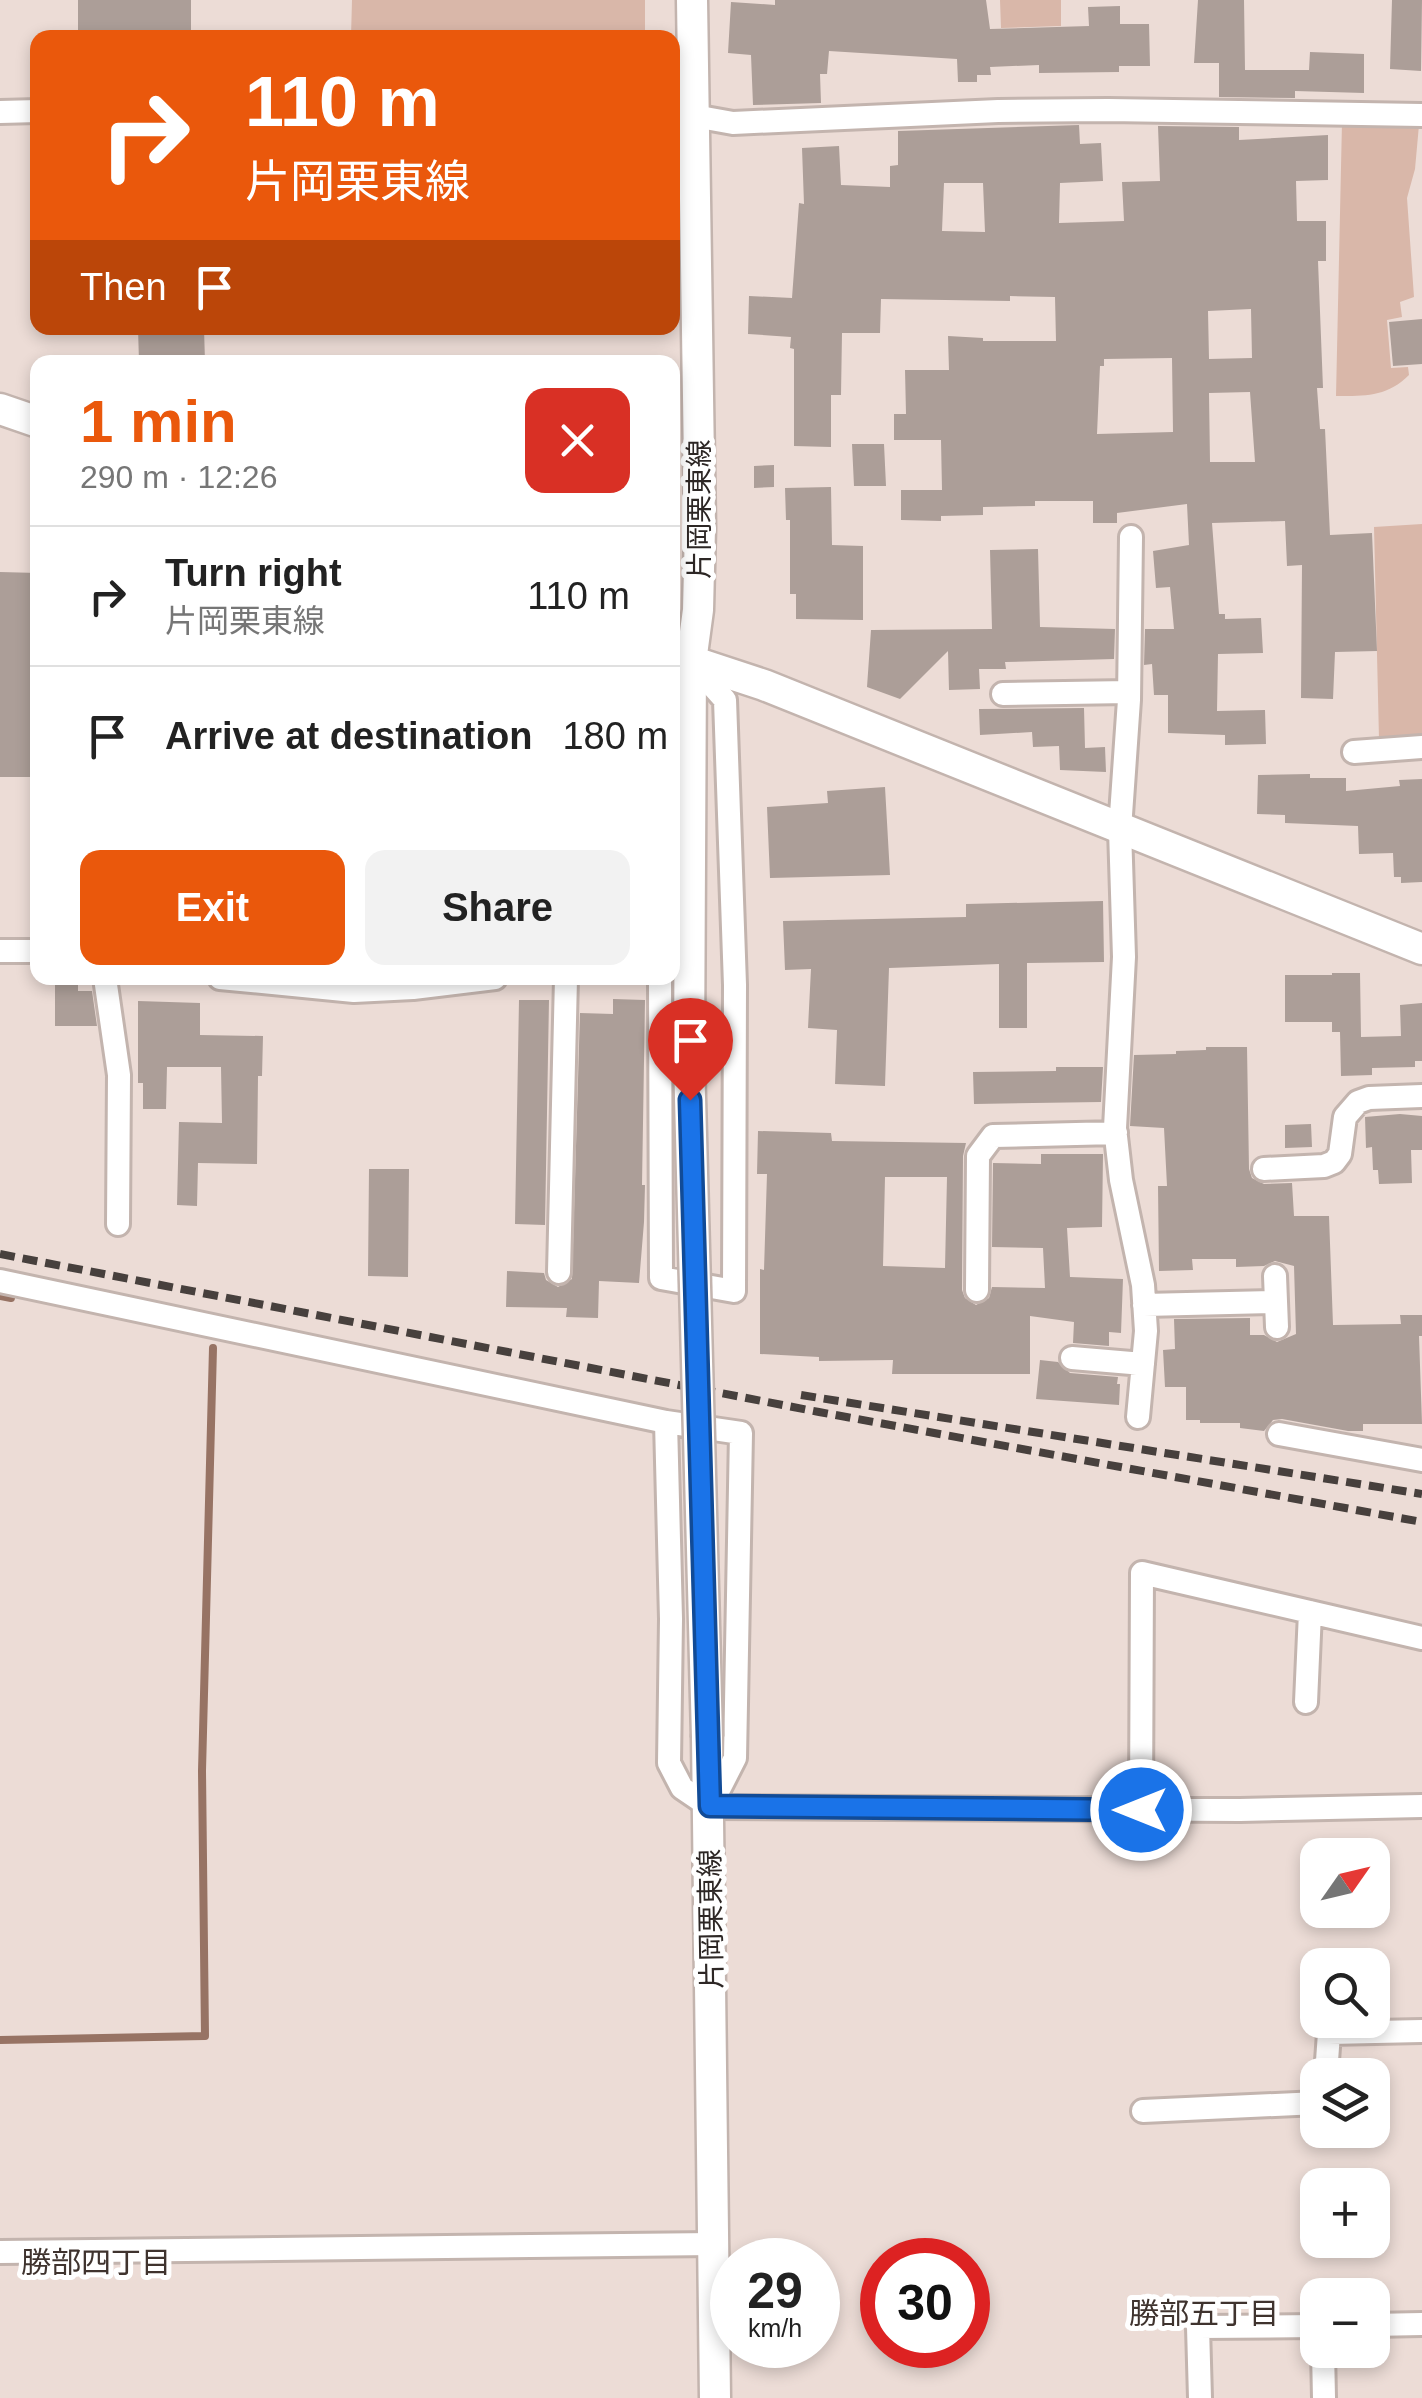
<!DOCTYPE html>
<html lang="en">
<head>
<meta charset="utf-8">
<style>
	body { margin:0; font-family:Helvetica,"Noto Sans JP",sans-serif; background:#f2f2f2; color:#222; height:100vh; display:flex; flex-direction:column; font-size:38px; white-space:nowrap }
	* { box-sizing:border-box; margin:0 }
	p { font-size:32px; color:#767676 }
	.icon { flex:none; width:55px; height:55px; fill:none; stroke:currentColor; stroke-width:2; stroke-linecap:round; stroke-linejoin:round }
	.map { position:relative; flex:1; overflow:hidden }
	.panel { position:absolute; left:30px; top:355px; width:650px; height:630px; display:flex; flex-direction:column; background:#fff; border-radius:20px; box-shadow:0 5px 15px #0003 }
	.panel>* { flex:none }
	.top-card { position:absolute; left:30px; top:30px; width:650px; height:305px; border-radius:20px; box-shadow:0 5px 15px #0003; background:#ea580c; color:#fff; overflow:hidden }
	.needle { width:65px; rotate:56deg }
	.buttons { position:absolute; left:1300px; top:1838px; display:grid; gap:20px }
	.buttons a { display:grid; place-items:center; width:90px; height:90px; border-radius:20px; background:#fff; box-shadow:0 5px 15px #0003; font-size:50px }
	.speed { position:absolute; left:710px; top:2238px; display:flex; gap:20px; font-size:50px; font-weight:700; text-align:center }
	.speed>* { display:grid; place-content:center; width:130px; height:130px; border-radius:50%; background:#fff; box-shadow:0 5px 15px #0003; line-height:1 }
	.speed small { font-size:25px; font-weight:400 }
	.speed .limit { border:15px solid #d22; background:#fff; color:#111 }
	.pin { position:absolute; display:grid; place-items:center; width:85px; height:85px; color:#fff; margin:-102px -42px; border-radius:50% 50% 50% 0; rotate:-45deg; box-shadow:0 0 10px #0007 }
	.pin .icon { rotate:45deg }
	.me { position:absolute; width:110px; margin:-55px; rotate:270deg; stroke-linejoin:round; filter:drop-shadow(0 0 8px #0008) }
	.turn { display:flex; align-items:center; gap:35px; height:210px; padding:0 50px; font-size:45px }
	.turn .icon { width:130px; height:130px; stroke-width:2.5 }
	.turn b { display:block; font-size:70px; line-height:85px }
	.then { display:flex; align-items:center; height:95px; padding:0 50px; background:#0003; gap:20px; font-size:38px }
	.round { display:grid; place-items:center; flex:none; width:105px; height:105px; border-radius:20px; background:#f2f2f2 }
	.head { display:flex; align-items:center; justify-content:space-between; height:170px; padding:0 50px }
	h1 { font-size:60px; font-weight:800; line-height:75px; color:#ea580c }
	.button { display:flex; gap:20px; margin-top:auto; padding:20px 50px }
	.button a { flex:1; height:115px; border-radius:20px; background:#ea580c; color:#fff; font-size:40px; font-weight:800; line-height:115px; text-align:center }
	.button a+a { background:#f2f2f2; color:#222 }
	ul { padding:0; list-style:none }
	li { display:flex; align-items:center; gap:30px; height:140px; padding:0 50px; border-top:2px solid #e0e0e0 }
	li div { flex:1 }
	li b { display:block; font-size:38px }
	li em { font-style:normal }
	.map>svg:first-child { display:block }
	.green { fill:#d9b7a9 }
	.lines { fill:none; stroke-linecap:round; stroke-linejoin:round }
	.stream { stroke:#977364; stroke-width:8 }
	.building { fill:#ac9e98; fill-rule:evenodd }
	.street-casing { stroke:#c3b4ae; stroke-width:28 }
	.secondary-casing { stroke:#c3b4ae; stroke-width:35 }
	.street { stroke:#fff; stroke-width:22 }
	.secondary { stroke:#fff; stroke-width:30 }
	.rail { stroke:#47403d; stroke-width:8; stroke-dasharray:15 8; stroke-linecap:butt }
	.secondary-bridge-casing { stroke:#c3b4ae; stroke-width:35; stroke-linecap:butt }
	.secondary-bridge { stroke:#fff; stroke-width:30 }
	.route-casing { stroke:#114b97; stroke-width:25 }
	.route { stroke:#1a73e8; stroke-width:18 }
	.labels { text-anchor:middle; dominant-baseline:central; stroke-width:10; stroke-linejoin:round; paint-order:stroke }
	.street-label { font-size:28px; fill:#2d2725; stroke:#fff }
	.neighbourhood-label { font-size:30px; fill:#3f332e; stroke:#fff }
</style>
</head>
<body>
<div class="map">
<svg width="1422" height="2398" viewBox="0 0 1422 2398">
	<rect width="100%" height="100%" fill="#ecdcd6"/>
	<!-- green -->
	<path class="green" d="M 352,0 L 645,0 L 645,37 L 351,37 Z
		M 1000,0 L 1061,0 L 1061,26 L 1001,28 Z
		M 1342,122 L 1419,125 L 1415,169 L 1407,198 L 1414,297 L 1400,302 L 1402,317 L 1387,320 L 1391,368 L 1408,367 L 1409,375 C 1387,397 1365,396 1336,396 Z
		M 1422,524 L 1422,735 L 1379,739 L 1374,527 Z"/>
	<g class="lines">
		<!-- stream -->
		<path class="stream" d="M 0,1296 L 11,1298
			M 0,2040 L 205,2036 L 202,1771 L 213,1348"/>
	</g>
	<!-- building -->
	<path class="building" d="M 78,0 L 191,0 L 191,38 L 78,38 Z
		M 775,0 L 986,0 L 990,29 L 1089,26 L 1088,7 L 1120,6 L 1120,24 L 1149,24 L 1150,66 L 1119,66 L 1119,72 L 1039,73 L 1039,65 L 990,67 L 991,75 L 977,75 L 977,82 L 958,82 L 957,59 L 829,51 L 827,74 L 820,74 L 821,103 L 753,105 L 751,55 L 728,53 L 731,2 L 775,5 Z
		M 1198,0 L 1244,0 L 1245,70 L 1309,70 L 1310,52 L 1364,54 L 1364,93 L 1295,91 L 1295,98 L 1219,97 L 1219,63 L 1194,63 Z
		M 1392,0 L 1422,0 L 1421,71 L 1390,69 Z
		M 1079,125 L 1080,144 L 1101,143 L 1103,181 L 1060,183 L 1059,223 L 1124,221 L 1122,182 L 1160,181 L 1158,126 L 1239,127 L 1239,140 L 1328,135 L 1328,180 L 1296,181 L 1297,221 L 1326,221 L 1326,261 L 1318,261 L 1323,388 L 1317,388 L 1320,429 L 1325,429 L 1330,535 L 1372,533 L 1377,651 L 1335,652 L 1333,699 L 1301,698 L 1302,565 L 1287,566 L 1285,521 L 1212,523 L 1219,614 L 1225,614 L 1225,619 L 1261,618 L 1263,653 L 1218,654 L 1217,711 L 1265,710 L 1266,744 L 1225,745 L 1225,735 L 1168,733 L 1168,695 L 1154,695 L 1152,664 L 1144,665 L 1145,629 L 1174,629 L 1170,587 L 1156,588 L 1153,551 L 1189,545 L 1187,504 L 1117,513 L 1117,523 L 1093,523 L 1093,501 L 1035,501 L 1035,506 L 983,507 L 983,515 L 941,516 L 941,521 L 901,520 L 901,490 L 942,490 L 941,440 L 894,440 L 894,414 L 906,414 L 905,370 L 949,370 L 948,336 L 983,338 L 983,341 L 1056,341 L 1055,297 L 1010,296 L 1010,301 L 881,299 L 880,333 L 842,333 L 841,395 L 831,395 L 831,447 L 794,446 L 794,349 L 790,348 L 791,337 L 748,334 L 749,296 L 792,298 L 799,203 L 804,204 L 802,148 L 839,146 L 841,185 L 890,187 L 890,166 L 898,165 L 898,131 ZM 944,183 L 983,183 L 985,232 L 942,231 ZM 1251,309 L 1252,358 L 1209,359 L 1208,311 ZM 1172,358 L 1173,432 L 1097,434 L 1100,366 L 1104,366 L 1104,359 ZM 1250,392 L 1255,462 L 1210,462 L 1209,393 Z
		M 1422,319 L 1422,364 L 1393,366 L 1389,322 Z
		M 138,328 L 204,328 L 205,362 L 139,362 Z
		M 852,444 L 884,444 L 886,486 L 854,486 Z
		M 774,465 L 774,487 L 754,488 L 754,466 Z
		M 831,487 L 832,545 L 863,546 L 863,620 L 796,619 L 796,594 L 790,594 L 790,520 L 786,520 L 785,488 Z
		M 1038,549 L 1040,627 L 1115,629 L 1114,659 L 1005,662 L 1006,669 L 979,669 L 980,689 L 949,690 L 948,651 L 900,699 L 867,687 L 871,630 L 992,629 L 990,550 Z
		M 0,572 L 38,573 L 38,777 L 0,777 Z
		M 1084,708 L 1085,748 L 1105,747 L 1106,772 L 1060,770 L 1059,746 L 1033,747 L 1032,732 L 980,735 L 979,709 Z
		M 1310,774 L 1310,778 L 1346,778 L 1346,791 L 1400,786 L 1399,780 L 1422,779 L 1422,882 L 1401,883 L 1401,877 L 1394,877 L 1393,853 L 1359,854 L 1358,826 L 1285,823 L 1285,815 L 1257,814 L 1258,775 Z
		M 885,787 L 890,875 L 770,878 L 767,807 L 828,803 L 827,791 Z
		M 1103,901 L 1104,962 L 1027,963 L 1027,1028 L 999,1028 L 999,964 L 889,968 L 885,1086 L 835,1084 L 837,1030 L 808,1028 L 811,969 L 785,970 L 783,921 L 966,917 L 966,904 Z
		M 1332,973 L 1360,973 L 1361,1037 L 1401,1036 L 1400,1005 L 1422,1003 L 1422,1061 L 1415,1061 L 1415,1067 L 1372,1068 L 1372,1075 L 1341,1076 L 1340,1032 L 1332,1032 L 1332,1022 L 1285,1022 L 1285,975 L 1332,975 Z
		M 55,978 L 78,978 L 78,991 L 92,991 L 97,1026 L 55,1026 Z
		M 613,999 L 645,1000 L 642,1185 L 645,1185 L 644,1222 L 639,1283 L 599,1281 L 598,1318 L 566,1317 L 567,1308 L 506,1307 L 507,1271 L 544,1273 L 546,1280 L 558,1287 L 572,1279 L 580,1013 L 613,1014 Z
		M 519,1000 L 549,1000 L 545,1225 L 515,1224 Z
		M 138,1001 L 200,1003 L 200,1035 L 263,1036 L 262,1076 L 258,1076 L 257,1164 L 198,1163 L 197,1206 L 177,1205 L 179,1122 L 222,1123 L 221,1067 L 167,1067 L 166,1109 L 143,1109 L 143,1083 L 138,1083 Z
		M 1206,1047 L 1247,1047 L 1249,1169 L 1252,1178 L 1264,1184 L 1292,1183 L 1294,1216 L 1329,1216 L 1333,1325 L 1401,1324 L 1400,1315 L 1422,1315 L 1422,1336 L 1419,1336 L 1422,1424 L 1363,1424 L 1363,1431 L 1348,1431 L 1282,1419 L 1273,1420 L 1264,1431 L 1240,1428 L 1240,1423 L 1200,1423 L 1200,1420 L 1186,1420 L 1186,1387 L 1165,1387 L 1163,1350 L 1175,1349 L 1174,1319 L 1250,1318 L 1250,1335 L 1264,1335 L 1277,1342 L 1296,1334 L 1294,1266 L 1275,1261 L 1264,1266 L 1236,1267 L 1236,1259 L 1192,1259 L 1193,1270 L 1159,1271 L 1158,1186 L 1167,1186 L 1164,1128 L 1130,1126 L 1134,1055 L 1176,1054 L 1176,1051 L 1206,1050 Z
		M 1056,1067 L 1103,1067 L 1101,1102 L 974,1104 L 973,1072 L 1056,1071 Z
		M 1400,1114 L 1422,1116 L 1422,1150 L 1411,1150 L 1412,1183 L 1379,1184 L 1378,1170 L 1373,1170 L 1372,1147 L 1366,1148 L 1365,1117 Z
		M 1311,1124 L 1312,1147 L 1285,1148 L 1285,1125 Z
		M 758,1131 L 831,1133 L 832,1141 L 966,1143 L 963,1156 L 962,1290 L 965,1298 L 976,1305 L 989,1298 L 992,1287 L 1045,1288 L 1043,1248 L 992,1247 L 993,1163 L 1041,1164 L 1041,1154 L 1103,1154 L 1102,1227 L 1067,1228 L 1070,1277 L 1123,1279 L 1121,1333 L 1109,1332 L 1109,1346 L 1073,1343 L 1074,1322 L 1030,1316 L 1030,1374 L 892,1374 L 893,1360 L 819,1361 L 819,1357 L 760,1354 L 760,1269 L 764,1270 L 767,1174 L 757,1174 ZM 885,1177 L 947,1177 L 945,1268 L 883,1266 Z
		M 369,1169 L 409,1169 L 408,1277 L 368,1276 Z
		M 1040,1360 L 1058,1362 L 1070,1373 L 1118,1377 L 1117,1384 L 1120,1384 L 1119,1405 L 1036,1399 Z"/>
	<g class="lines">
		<!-- street casing -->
		<g class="street-casing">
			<path id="street" d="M 0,112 L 38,111
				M 672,112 L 733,123 L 998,111 L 1108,110 L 1422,115
				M 1131,537 L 1129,700 L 1120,829 L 1124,957 L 1115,1128 L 1121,1180 L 1143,1285 L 1146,1331 L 1138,1417
				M 1003,694 L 1129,692
				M 1354,752 L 1422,747
				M 0,951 L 38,951
				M 105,978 L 119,1075 L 118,1224
				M 220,978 L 354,991 L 413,988 L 495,978
				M 660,978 L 661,1278 L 734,1291 L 735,985 L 725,700 L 691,662 L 672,681
				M 1264,1169 L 1324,1166 L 1334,1162 L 1340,1154 L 1345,1117 L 1358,1102 L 1369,1098 L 1422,1096
				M 559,1272 L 566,978
				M 1275,1276 L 1277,1327
				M 0,1281 L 666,1422 L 741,1433 L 735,1758 L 710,1807
				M 977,1290 L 978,1156 L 993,1136 L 1116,1133
				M 1144,1305 L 1275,1302
				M 1072,1358 L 1143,1364
				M 666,1422 L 671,1619 L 669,1763 L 682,1788 L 710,1807 L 1240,1810 L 1422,1806
				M 1279,1434 L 1422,1460
				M 1306,1702 L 1310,1612
				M 1141,1809 L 1142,1573 L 1422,1638
				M 1326,2075 L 1329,2033 L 1422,2031
				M 1143,2111 L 1318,2103
				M 0,2252 L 714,2244
				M 1372,2325 L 1422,2324
				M 1323,2350 L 1324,2398
				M 1200,2398 L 1198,2327 L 1318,2326"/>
		</g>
		<!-- secondary casing -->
		<g class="secondary-casing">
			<path id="secondary" d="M 0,409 L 38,422
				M 676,656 L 764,685 L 1422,949
				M 689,1060 L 691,662 L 698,610 L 700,528 L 692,0
				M 707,1737 L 715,2398"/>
		</g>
		<!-- street -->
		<use href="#street" class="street"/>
		<!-- secondary -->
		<use href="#secondary" class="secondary"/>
		<!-- rail -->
		<path class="rail" d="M 0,1254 L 819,1412 L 1422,1522
			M 801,1395 L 1422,1494"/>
		<!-- secondary-bridge casing -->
		<g class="secondary-bridge-casing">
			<path id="secondary-bridge" d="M 689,1060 L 707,1737"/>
		</g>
		<!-- secondary-bridge -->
		<use href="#secondary-bridge" class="secondary-bridge"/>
	</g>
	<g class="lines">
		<!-- route casing -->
		<g class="route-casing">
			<path id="route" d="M 690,1100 L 710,1806 L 1141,1810"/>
		</g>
		<!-- route -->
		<use href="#route" class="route"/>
	</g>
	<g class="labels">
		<!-- street labels -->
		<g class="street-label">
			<text transform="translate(699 509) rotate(-90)">片岡栗東線</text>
			<text transform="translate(711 1919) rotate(-91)">片岡栗東線</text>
		</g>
		<!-- neighbourhood labels -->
		<g class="neighbourhood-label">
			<text x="96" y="2262">勝部四丁目</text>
			<text x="1204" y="2313">勝部五丁目</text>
		</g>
	</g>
</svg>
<div class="buttons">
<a><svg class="needle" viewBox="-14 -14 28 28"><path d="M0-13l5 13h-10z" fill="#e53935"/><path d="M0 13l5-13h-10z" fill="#767676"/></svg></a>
<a><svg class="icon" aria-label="search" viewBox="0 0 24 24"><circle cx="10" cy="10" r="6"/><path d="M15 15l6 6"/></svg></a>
<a><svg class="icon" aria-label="layers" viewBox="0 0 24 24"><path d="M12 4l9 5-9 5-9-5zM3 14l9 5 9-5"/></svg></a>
<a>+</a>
<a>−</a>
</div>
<div class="speed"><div>29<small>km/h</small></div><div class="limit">30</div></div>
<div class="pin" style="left:690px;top:1100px;background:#d93025"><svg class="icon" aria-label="arrive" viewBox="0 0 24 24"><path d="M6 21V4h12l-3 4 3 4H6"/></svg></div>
<svg class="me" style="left:1141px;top:1810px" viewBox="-20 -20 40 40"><circle r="17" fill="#1a73e8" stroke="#fff" stroke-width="3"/><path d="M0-11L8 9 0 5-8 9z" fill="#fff"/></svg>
<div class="top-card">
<div class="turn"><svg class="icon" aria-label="right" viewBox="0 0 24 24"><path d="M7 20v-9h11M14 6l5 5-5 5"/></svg><div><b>110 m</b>片岡栗東線</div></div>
<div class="then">Then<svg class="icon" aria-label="arrive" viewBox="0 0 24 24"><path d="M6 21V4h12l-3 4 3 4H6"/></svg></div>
</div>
<section class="panel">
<div class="head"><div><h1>1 min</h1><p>290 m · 12:26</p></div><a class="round" style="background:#d93025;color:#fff"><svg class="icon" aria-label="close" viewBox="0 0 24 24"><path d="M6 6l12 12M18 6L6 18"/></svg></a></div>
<ul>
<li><svg class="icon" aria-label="right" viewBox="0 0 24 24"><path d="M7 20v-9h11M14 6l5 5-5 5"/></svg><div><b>Turn right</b><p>片岡栗東線</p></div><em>110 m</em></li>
<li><svg class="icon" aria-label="arrive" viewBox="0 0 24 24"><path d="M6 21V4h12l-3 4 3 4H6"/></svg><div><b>Arrive at destination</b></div><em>180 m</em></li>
</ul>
<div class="button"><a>Exit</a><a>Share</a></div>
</section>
</div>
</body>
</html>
